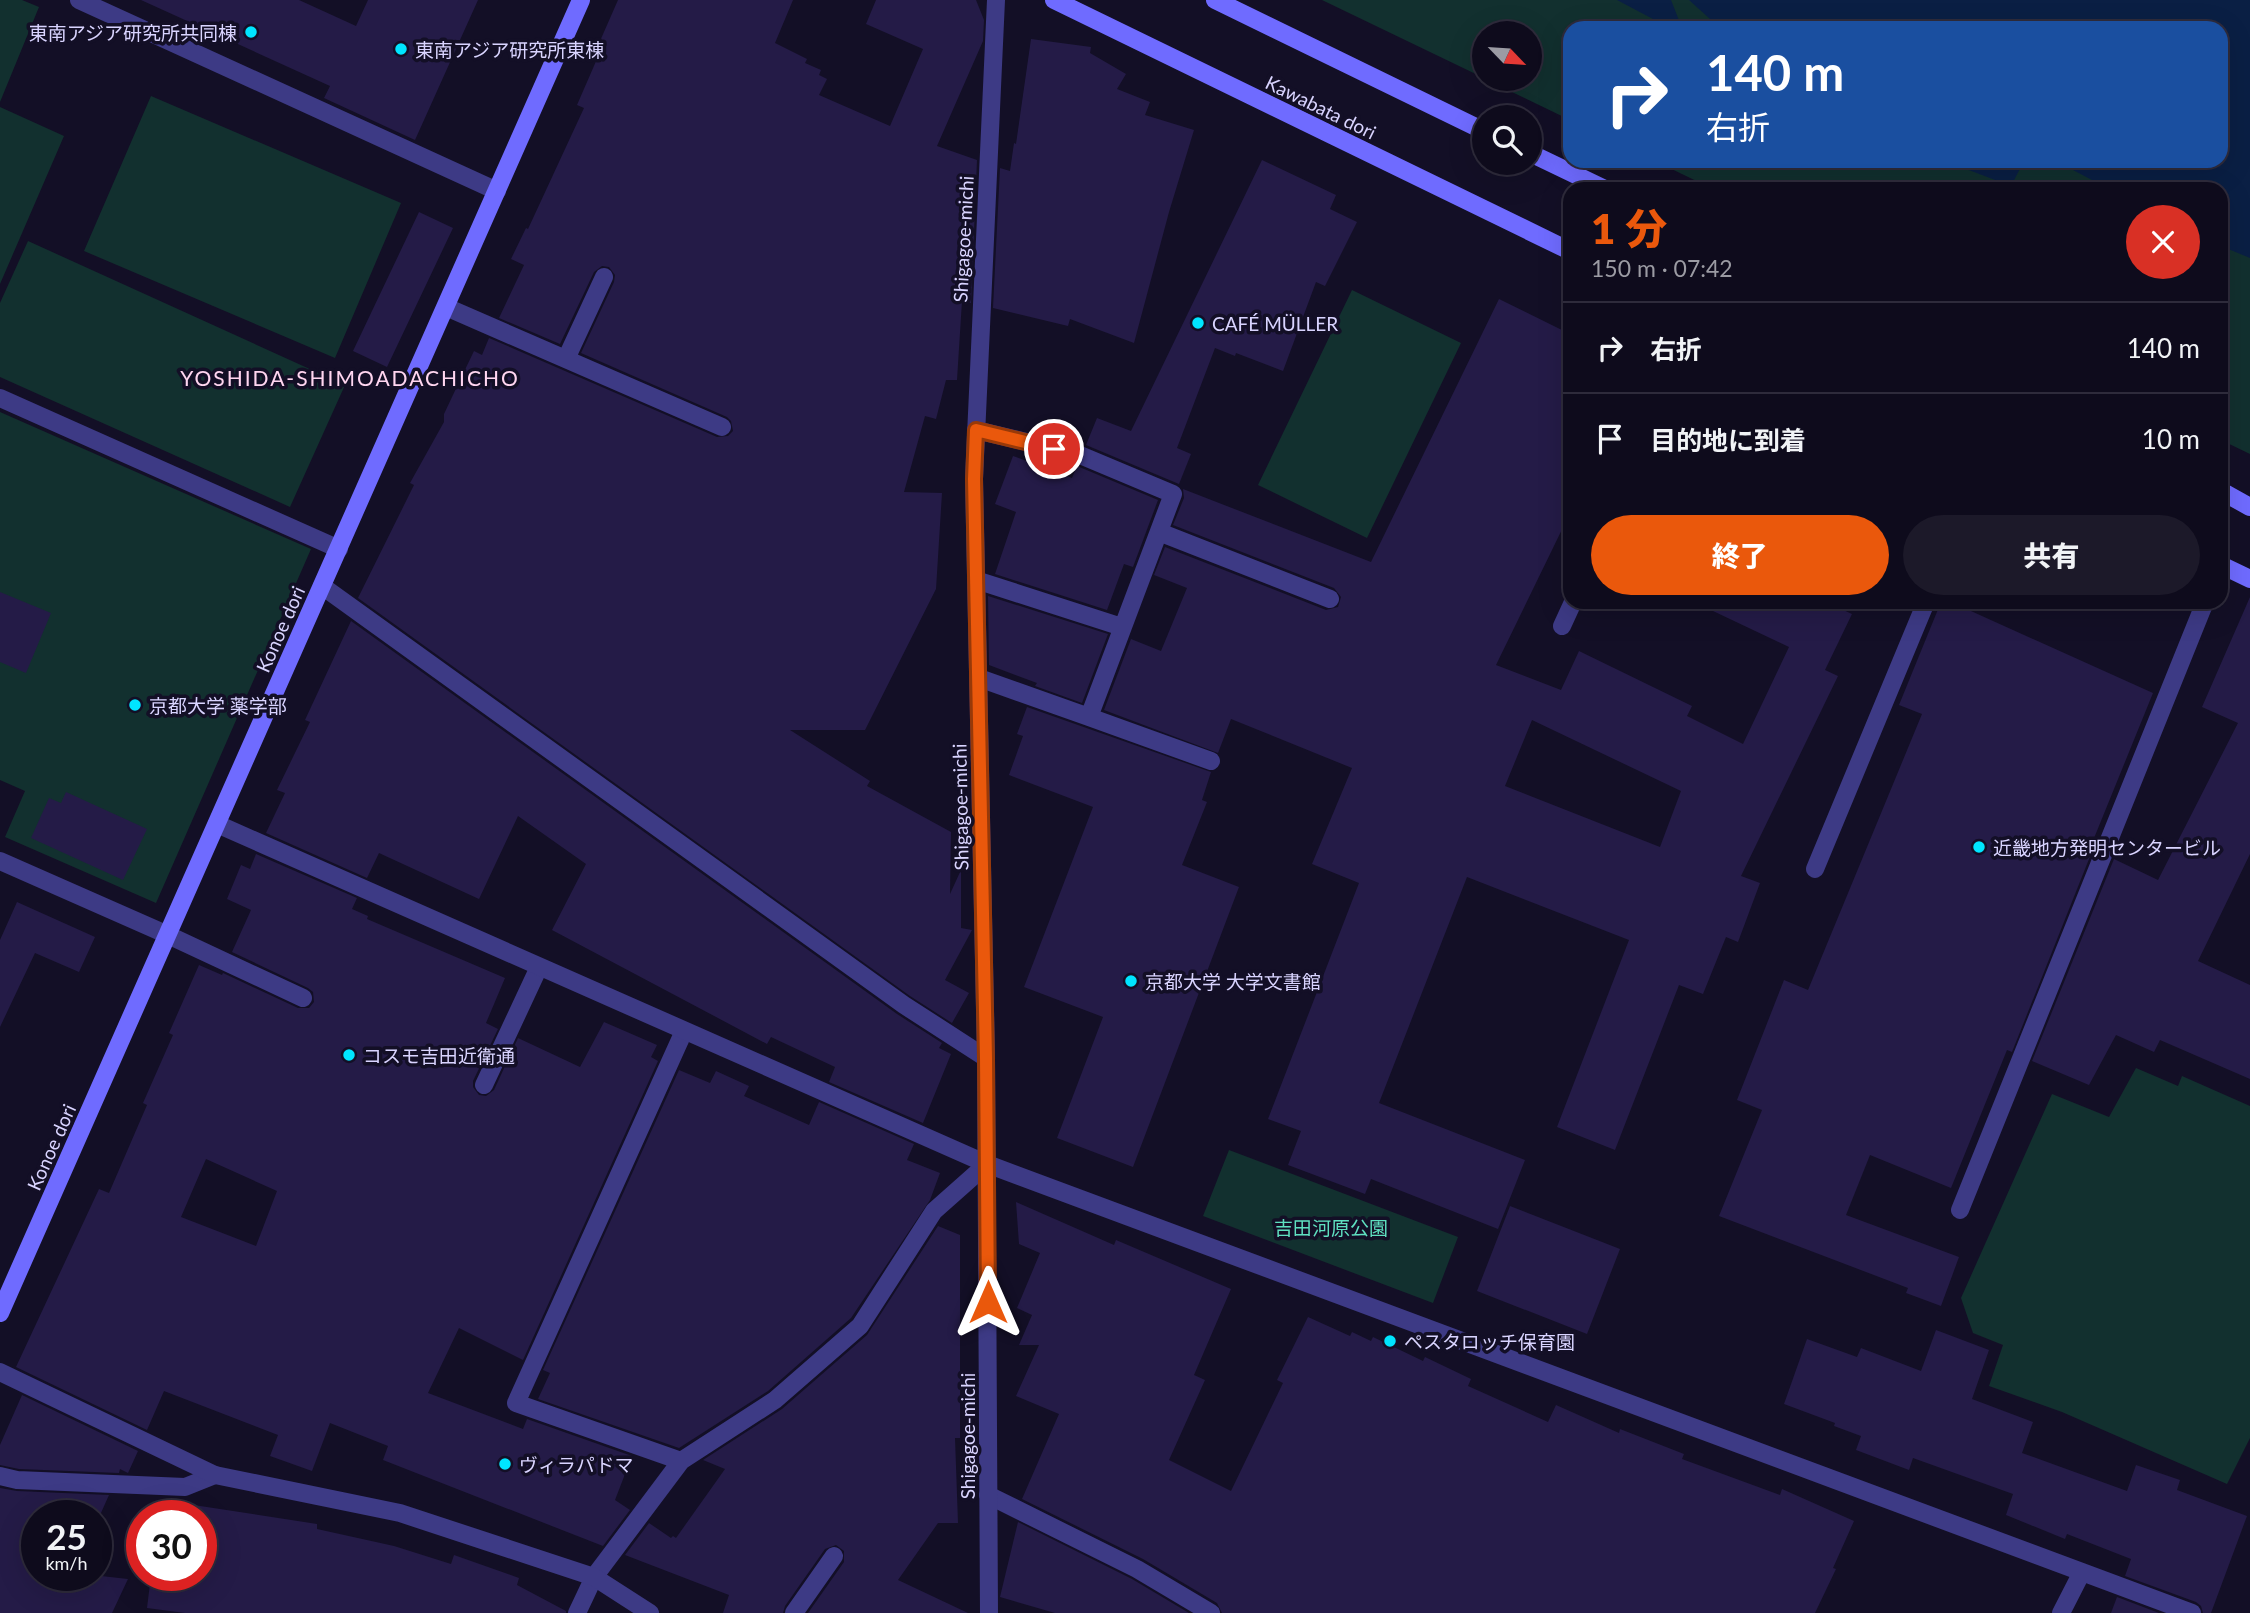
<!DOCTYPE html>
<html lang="ja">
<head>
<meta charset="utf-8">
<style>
	body { margin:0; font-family:Lato,"Noto Sans JP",sans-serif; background:#1c1929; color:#f1f3f6; height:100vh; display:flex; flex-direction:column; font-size:26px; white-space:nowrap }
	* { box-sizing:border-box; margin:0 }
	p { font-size:23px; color:#9b9ba3 }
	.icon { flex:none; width:38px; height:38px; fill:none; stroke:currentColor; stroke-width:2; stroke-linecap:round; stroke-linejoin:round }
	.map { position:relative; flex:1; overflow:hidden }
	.details { position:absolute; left:1563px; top:182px; width:665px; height:427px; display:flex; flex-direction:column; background:#0e0b1c; border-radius:21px; box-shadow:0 7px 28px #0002,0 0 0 2px #2e2b3b }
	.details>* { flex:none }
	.banner { position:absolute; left:1563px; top:21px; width:665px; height:147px; border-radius:21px; box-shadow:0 7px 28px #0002,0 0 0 2px #2e2b3b; background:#1a4fa0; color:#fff; overflow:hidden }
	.needle { width:46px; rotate:115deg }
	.buttons { position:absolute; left:1472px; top:21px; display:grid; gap:14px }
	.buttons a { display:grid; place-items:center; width:70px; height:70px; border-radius:50%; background:#0e0b1c; box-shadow:0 7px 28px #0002,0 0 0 2px #2e2b3b; font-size:35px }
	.speed { position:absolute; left:21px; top:1500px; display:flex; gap:14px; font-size:35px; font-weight:700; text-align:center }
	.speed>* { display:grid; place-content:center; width:91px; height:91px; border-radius:50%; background:#0e0b1c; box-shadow:0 7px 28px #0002,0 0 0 2px #2e2b3b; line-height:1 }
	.speed small { font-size:18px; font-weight:400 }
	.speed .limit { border:10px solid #d22; background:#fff; color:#111 }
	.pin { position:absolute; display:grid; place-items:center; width:60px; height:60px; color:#fff; margin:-30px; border:4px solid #fff; border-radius:50%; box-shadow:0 2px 7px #0007 }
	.me { position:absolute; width:77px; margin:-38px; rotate:0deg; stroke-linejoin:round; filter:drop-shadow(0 0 5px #0008) }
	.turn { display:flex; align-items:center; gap:24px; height:147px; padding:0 28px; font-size:32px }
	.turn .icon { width:91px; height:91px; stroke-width:2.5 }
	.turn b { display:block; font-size:49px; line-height:60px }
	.round { display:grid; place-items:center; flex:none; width:74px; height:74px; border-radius:37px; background:#1c1929 }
	.head { display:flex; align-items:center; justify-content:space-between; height:119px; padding:0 28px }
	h1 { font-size:42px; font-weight:800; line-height:52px; color:#ea580c }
	.button { display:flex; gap:14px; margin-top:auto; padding:14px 28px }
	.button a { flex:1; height:80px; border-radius:42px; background:#ea580c; color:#fff; font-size:28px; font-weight:800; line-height:80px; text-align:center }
	.button a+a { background:#1c1929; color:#f1f3f6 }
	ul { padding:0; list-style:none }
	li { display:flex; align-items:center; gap:21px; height:91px; padding:0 28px; border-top:2px solid #2e2b3b }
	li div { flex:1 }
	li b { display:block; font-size:26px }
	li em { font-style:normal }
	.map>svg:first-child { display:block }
	.green { fill:#12302f }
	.water { fill:#0a1f44 }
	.building { fill:#241b47; fill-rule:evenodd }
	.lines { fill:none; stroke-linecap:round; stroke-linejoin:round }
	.lane { stroke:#3d3a85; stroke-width:18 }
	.street { stroke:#3d3a85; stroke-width:18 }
	.secondary { stroke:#6f6bff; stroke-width:18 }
	.route-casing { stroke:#983908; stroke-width:18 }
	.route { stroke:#ea580c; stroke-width:12 }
	.poi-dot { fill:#00e5ff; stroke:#130f26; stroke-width:2.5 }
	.labels { text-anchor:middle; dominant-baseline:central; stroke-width:7; stroke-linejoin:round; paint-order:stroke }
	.poi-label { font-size:19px; fill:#d9d4ff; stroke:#130f26; text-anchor:start }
	.street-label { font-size:19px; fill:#d9d4ff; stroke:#130f26 }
	.park-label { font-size:19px; fill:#5fe0c0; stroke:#130f26 }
	.neighbourhood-label { font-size:21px; letter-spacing:2px; fill:#ffd6f0; stroke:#130f26 }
</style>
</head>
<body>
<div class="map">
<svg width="2250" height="1613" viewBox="0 0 2250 1613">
	<rect width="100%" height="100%" fill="#130f26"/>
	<!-- green -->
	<path class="green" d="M 0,0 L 22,0 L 39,7 L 0,102 Z
		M 1322,0 L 2250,0 L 2250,454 L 2221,440 L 2221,189 L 1713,189 L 1655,161 L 2221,161 L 2221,28 L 1570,28 L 1570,120 L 1485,79 L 1530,79 L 1530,33 L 1484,33 L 1484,78 Z
		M 151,96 L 401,203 L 335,358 L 84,251 Z
		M 0,107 L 64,136 L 0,284 Z
		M 28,241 L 345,385 L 290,507 L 0,377 L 0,303 Z
		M 1352,290 L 1461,343 L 1367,538 L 1258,485 Z
		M 0,412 L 311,549 L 156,903 L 5,837 L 25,791 L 0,780 Z
		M 2136,1068 L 2178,1086 L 2182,1076 L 2250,1106 L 2250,1438 L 2227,1484 L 2062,1412 L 1989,1386 L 2003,1345 L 1973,1333 L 1961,1298 L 2052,1094 L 2109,1117 Z
		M 1229,1150 L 1458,1237 L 1433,1303 L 1203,1216 Z"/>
	<!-- water -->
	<path class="water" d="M 1617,0 L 1671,0 L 1682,28 L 1670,28 Z
		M 1689,0 L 2250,0 L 2250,258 L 2221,246 L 2221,189 L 2109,189 L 2056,161 L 2221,161 L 2221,28 L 1720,28 Z
		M 1945,161 L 2024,161 L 2011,186 Z"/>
	<!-- building -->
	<path class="building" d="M 141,0 L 299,0 L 356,26 L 368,0 L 478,0 L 415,140 L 324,98 L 330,86 Z
		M 618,0 L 793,0 L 775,43 L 807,59 L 805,63 L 821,70 L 819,75 L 827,79 L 819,95 L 890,126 L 923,49 L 866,24 L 876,0 L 976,0 L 984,20 L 983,41 L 937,146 L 977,160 L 971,303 L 962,301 L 957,380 L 946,380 L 936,419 L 925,416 L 904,492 L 942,493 L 936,589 L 865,730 L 790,730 L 870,781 L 867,786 L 951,832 L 950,894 L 961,870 L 961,928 L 972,930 L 945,980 L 969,993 L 952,1023 L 910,996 L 358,598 L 414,485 L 410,483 L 444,422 L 444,414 L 461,378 L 474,351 L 482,355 L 489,338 L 717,437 L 728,436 L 733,431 L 731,421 L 727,417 L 581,353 L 614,282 L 615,275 L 609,267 L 602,266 L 594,272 L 560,344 L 499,318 L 524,265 L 511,259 L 526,228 L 528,229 L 584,108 L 577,105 L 597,59 L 593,57 Z
		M 1031,39 L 1091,47 L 1090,53 L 1126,74 L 1117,89 L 1150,102 L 1145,115 L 1194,130 L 1169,212 L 1134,343 L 1070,319 L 1068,326 L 993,308 L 1000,168 L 1010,171 L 1014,143 L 1016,144 Z
		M 1262,160 L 1336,195 L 1330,209 L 1357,222 L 1325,286 L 1316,282 L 1283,371 L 1236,353 L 1235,356 L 1215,348 L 1177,448 L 1191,454 L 1179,484 L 1086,445 L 1097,418 L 1131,431 Z
		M 419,212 L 453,228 L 387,367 L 353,351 Z
		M 1499,299 L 1570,334 L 1570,513 L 1496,665 L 1561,690 L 1579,651 L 1692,706 L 1687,716 L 1743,744 L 1789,647 L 1694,602 L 1826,602 L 1852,614 L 1825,670 L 1838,676 L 1741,876 L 1760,883 L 1738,942 L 1726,937 L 1703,994 L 1679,985 L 1615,1150 L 1557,1127 L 1629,940 L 1467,877 L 1379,1103 L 1525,1160 L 1498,1229 L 1371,1179 L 1365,1194 L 1288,1165 L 1301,1131 L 1268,1119 L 1359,883 L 1312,864 L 1352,768 L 1231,719 L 1218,753 L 1104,710 L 1131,639 L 1161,651 L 1187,588 L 1154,575 L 1165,547 L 1326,610 L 1338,607 L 1341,597 L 1334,588 L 1173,525 L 1184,498 L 1183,489 L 1371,562 ZM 1532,720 L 1681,791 L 1660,847 L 1505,786 Z
		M 1013,456 L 1072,478 L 1077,466 L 1158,500 L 1133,567 L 1124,564 L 1107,610 L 995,574 L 1016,512 L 995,504 Z
		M 0,592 L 51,613 L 26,673 L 0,662 Z
		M 988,596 L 1108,634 L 1082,703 L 1035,686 L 1037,683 L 989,665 Z
		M 2250,597 L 2250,854 L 2198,961 L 2250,985 L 2250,1079 L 2160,1040 L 2154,1052 L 2116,1035 L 2089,1085 L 2032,1061 L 2114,859 L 2158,880 L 2238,723 L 2202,707 Z
		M 1941,602 L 1951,602 L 2153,693 L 2090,848 L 2093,849 L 2012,1052 L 2007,1050 L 1951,1188 L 1870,1155 L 1846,1215 L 1959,1257 L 1941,1306 L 1906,1293 L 1908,1288 L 1719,1216 L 1762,1110 L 1737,1100 L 1784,980 L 1808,990 L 1922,714 L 1899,705 Z
		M 351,621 L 897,1014 L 942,1043 L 939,1048 L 951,1054 L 923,1123 L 829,1082 L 835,1067 L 771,1037 L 767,1044 L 552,930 L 586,864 L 518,816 L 479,899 L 379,853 L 367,878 L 266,833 L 285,793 L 277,790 L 310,722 L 305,720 Z
		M 1027,707 L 1211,772 L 1202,800 L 1207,802 L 1182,865 L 1239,887 L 1133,1167 L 1057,1138 L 1103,1017 L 1024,987 L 1093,807 L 1009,775 L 1023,736 L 1017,734 Z
		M 66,792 L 147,829 L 123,880 L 31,838 L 49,798 L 61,803 Z
		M 256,854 L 357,898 L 352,909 L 368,916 L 367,919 L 505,978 L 486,1023 L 498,1029 L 473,1081 L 473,1087 L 479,1095 L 486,1096 L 494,1090 L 518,1038 L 580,1067 L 604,1022 L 657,1045 L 651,1057 L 658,1061 L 523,1360 L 459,1328 L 428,1393 L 523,1429 L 527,1419 L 632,1456 L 615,1500 L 630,1510 L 603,1546 L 383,1460 L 388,1446 L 330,1423 L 312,1471 L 270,1456 L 278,1435 L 164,1391 L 147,1430 L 16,1367 L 99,1189 L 109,1193 L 147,1105 L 143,1103 L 173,1035 L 169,1033 L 199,965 L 222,975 L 223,973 L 298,1008 L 309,1008 L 314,1002 L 313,992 L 308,988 L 232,952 L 251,910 L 227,899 L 241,865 L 250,869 ZM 206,1159 L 277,1191 L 256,1246 L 181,1217 Z
		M 17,902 L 95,937 L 79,972 L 35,953 L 0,1027 L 0,940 Z
		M 679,1070 L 710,1083 L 716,1071 L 749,1086 L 744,1096 L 809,1125 L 819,1102 L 914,1144 L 907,1160 L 940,1173 L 930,1200 L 851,1318 L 768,1391 L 679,1448 L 538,1399 L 550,1373 L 543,1370 Z
		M 1016,1202 L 1114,1245 L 1116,1240 L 1231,1289 L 1194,1375 L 1205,1380 L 1169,1460 L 1231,1491 L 1283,1383 L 1277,1380 L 1308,1317 L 1350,1336 L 1352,1332 L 1371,1341 L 1373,1337 L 1423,1361 L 1425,1357 L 1471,1379 L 1468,1386 L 1548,1422 L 1556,1405 L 1619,1433 L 1620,1429 L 1684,1454 L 1682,1459 L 1780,1495 L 1782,1489 L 1854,1521 L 1833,1568 L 1836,1569 L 1815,1613 L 1222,1613 L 1217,1603 L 1143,1559 L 1022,1499 L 1059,1414 L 1016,1396 L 1039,1345 L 1019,1345 L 1032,1315 L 1017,1308 L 1040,1253 L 1019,1244 Z
		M 1510,1206 L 1620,1249 L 1587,1334 L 1477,1291 Z
		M 938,1226 L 960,1235 L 960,1438 L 955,1438 L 958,1523 L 938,1523 L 898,1580 L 968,1613 L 808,1613 L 844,1562 L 844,1551 L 836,1545 L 825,1549 L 785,1606 L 783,1613 L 723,1613 L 729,1595 L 625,1555 L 649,1523 L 671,1538 L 673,1536 L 676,1538 L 725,1469 L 703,1460 L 782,1409 L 867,1335 Z
		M 1936,1330 L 1989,1350 L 1972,1399 L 2033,1422 L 2022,1453 L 2127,1491 L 2136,1465 L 2180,1480 L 2177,1490 L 2247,1516 L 2211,1613 L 2203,1613 L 2201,1606 L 2196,1602 L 2125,1576 L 2131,1559 L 2067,1534 L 2065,1539 L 2006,1515 L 2013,1494 L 1913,1458 L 1909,1470 L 1856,1450 L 1861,1436 L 1834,1426 L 1835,1423 L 1784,1404 L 1807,1339 L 1857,1357 L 1861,1348 L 1921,1371 Z
		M 22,1395 L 138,1451 L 128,1473 L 120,1469 L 119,1473 L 19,1469 L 0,1465 L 0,1445 Z
		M 0,1488 L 17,1491 L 109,1495 L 96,1524 L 96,1516 L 37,1516 L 37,1575 L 92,1575 L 128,1579 L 112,1613 L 0,1613 Z
		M 174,1502 L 317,1524 L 317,1529 L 394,1546 L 451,1564 L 454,1555 L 519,1578 L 517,1585 L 566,1611 L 566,1613 L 185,1613 L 147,1608 L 151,1575 L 201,1575 L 201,1516 L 171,1516 Z
		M 1018,1522 L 1132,1579 L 1189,1613 L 1055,1613 L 1000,1597 Z
		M 2117,1597 L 2159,1613 L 2111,1613 Z"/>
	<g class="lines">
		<!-- lane -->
		<path class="lane" d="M 79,0 L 497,191
			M 446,307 L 722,427
			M 566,359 L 604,277
			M 0,398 L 339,549
			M 976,430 L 1080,455 L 1173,494 L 1089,717 L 979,678
			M 1159,532 L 1330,599
			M 976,580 L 1122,627
			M 322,586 L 904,1005 L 986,1058
			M 1562,626 L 1573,602
			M 1089,717 L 1211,761
			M 0,861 L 168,935 L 303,998
			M 1815,869 L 1926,602
			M 484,1085 L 539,967
			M 1960,1210 L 2205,602
			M 681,1461 L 516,1403 L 684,1031
			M 0,1476 L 17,1480 L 185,1487 L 215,1475
			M 988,1495 L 1137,1569 L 1211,1613
			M 577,1613 L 594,1577 L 681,1461 L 775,1400 L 860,1326 L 934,1211 L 987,1164
			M 794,1613 L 834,1556"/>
		<!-- street -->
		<path class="street" d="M 217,824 L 987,1164 L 2192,1613
			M 0,1372 L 215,1475 L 400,1513 L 594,1577 L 650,1613
			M 989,1613 L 986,1058 L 974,479 L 996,0
			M 2061,1613 L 2082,1572"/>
		<!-- secondary -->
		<path class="secondary" d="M 1054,0 L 1570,251
			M 1215,0 L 1484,131
			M 1530,153 L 1605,189
			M 2221,491 L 2250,507
			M 2221,565 L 2250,579
			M 0,1313 L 581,0"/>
	</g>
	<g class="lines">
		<!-- route casing -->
		<g class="route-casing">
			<path id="route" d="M 988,1302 L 986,1058 L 974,479 L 976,430 L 1054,449"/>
		</g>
		<!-- route -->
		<use href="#route" class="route"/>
	</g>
	<!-- markers -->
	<g class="poi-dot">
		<circle cx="251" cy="32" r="7"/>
		<circle cx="401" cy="49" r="7"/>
		<circle cx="1198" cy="323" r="7"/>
		<circle cx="135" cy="705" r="7"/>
		<circle cx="1979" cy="847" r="7"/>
		<circle cx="1131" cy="981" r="7"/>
		<circle cx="349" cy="1055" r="7"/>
		<circle cx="1390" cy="1341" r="7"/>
		<circle cx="505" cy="1464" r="7"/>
	</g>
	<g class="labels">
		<!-- poi labels -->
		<g class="poi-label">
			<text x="237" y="32" text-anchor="end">東南アジア研究所共同棟</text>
			<text x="415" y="49">東南アジア研究所東棟</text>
			<text x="1212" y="323">CAFÉ MÜLLER</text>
			<text x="149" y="705">京都大学 薬学部</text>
			<text x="1993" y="847">近畿地方発明センタービル</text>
			<text x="1145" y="981">京都大学 大学文書館</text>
			<text x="363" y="1055">コスモ吉田近衛通</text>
			<text x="1404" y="1341">ペスタロッチ保育園</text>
			<text x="519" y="1464">ヴィラパドマ</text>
		</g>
		<!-- street labels -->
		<g class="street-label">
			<text transform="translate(1321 107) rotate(26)">Kawabata dori</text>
			<text transform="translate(963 239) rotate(-87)">Shigagoe-michi</text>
			<text transform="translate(280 629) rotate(-66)">Konoe dori</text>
			<text transform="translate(960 807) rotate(-91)">Shigagoe-michi</text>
			<text transform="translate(51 1147) rotate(-66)">Konoe dori</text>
			<text transform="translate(967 1436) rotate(-90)">Shigagoe-michi</text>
		</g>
		<!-- park labels -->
		<g class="park-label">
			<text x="1331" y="1227">吉田河原公園</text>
		</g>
		<!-- neighbourhood labels -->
		<g class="neighbourhood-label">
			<text x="350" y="377">YOSHIDA-SHIMOADACHICHO</text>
		</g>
	</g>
</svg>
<div class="buttons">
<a><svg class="needle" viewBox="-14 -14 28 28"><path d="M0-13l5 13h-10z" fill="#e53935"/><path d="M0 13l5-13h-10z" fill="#9b9ba3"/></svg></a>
<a><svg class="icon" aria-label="search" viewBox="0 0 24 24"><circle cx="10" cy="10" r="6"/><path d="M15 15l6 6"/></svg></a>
</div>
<div class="speed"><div>25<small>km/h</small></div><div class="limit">30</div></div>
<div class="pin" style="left:1054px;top:449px;background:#d93025"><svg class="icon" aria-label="arrive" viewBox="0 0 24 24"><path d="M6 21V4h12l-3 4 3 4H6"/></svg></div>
<svg class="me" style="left:988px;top:1302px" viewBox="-20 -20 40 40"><path d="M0-17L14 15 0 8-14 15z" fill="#ea580c" stroke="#fff" stroke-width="4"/></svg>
<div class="banner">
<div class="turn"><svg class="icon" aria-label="right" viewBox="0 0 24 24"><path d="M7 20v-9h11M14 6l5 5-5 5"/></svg><div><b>140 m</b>右折</div></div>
</div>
<section class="details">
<div class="head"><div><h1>1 分</h1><p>150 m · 07:42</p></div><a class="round" style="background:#d93025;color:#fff"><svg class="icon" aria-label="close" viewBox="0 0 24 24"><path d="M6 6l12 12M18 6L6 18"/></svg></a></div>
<ul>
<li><svg class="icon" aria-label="right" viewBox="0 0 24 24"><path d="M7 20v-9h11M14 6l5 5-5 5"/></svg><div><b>右折</b></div><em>140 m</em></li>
<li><svg class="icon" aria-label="arrive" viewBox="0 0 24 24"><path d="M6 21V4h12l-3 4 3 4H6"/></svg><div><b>目的地に到着</b></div><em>10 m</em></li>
</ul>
<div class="button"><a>終了</a><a>共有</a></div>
</section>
</div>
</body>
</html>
